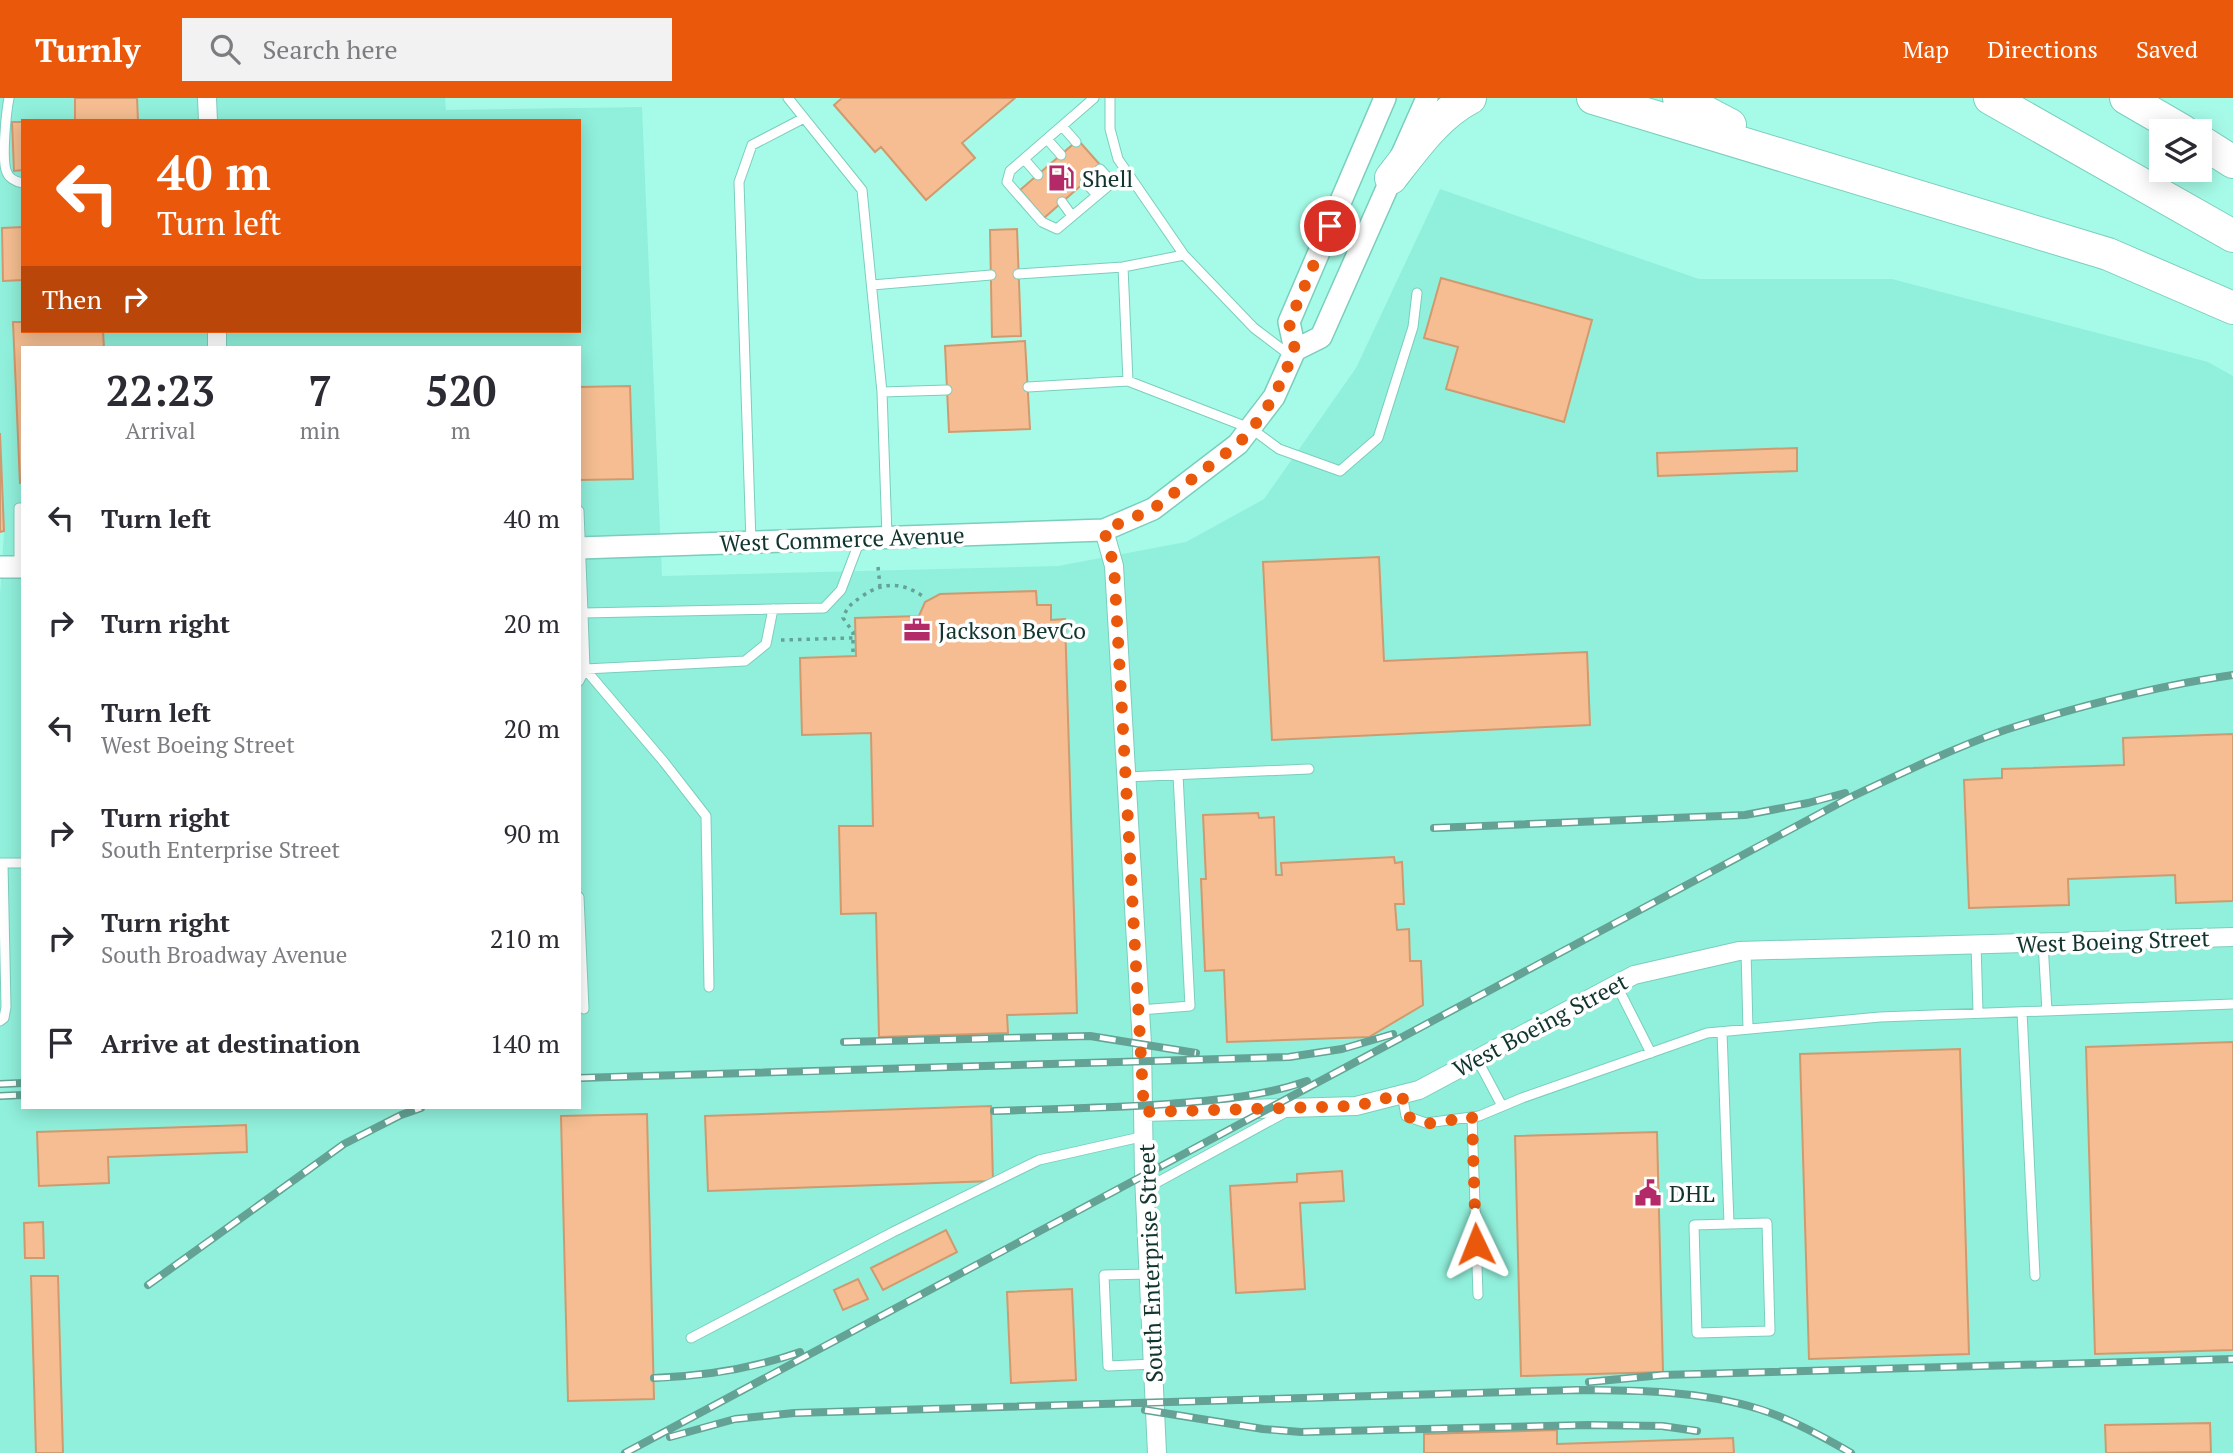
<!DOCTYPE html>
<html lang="en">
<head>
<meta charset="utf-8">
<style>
	body { margin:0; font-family:"PT Serif",serif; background:#f2f2f3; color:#2b2b33; height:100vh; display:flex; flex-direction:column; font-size:26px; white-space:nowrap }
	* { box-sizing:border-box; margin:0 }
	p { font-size:23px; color:#7c7c81 }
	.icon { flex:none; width:38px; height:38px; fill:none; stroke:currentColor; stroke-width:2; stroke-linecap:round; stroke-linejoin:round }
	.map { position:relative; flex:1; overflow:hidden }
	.drawer { position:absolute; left:21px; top:248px; width:560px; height:763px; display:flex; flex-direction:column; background:#fff; border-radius:0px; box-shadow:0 4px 18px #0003 }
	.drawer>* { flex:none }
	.banner { position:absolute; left:21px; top:21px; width:560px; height:214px; border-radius:0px; box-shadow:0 4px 18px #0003; background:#ea580c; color:#fff; overflow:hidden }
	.fabs { position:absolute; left:2149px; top:21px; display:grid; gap:14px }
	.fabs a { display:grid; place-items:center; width:63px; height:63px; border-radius:0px; background:#fff; box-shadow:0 4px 18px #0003; font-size:35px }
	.pin { position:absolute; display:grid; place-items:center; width:60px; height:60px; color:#fff; margin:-30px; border:4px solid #fff; border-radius:50%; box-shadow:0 2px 7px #0007 }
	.me { position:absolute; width:77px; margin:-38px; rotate:358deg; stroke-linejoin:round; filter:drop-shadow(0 0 5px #0008) }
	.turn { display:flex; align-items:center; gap:24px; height:147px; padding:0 21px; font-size:32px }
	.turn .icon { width:91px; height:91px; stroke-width:2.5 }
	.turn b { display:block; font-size:49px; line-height:60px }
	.then { display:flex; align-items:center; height:66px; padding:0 21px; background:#0003; gap:14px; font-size:26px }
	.eta { display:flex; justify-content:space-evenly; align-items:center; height:119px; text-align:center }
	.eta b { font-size:42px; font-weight:700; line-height:49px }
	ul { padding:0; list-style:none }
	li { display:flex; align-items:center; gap:21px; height:105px; padding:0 21px }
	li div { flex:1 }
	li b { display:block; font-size:26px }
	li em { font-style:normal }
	header { display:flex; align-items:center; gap:42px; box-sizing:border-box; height:98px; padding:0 35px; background:#ea580c; color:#fff }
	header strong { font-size:33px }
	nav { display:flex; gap:38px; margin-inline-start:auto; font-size:24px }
	.search { width:490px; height:63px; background:#f2f2f3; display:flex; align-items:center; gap:18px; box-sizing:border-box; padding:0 24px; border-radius:0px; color:#7c7c81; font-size:26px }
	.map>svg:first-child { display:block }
	.built { fill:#90f0db; fill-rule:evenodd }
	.building { fill:#f5bd91; stroke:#d09a70; stroke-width:2 }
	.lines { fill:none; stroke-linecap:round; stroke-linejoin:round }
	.service-casing { stroke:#7acebd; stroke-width:11 }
	.minor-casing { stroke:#7acebd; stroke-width:20 }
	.tertiary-casing { stroke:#7acebd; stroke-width:24 }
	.motorway-casing { stroke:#7acebd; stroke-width:34 }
	.path { stroke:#64a396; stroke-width:3.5; stroke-dasharray:3.5 5; stroke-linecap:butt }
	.service { stroke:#fff; stroke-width:9 }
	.minor { stroke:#fff; stroke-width:18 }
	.tertiary { stroke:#fff; stroke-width:21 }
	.motorway { stroke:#fff; stroke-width:32 }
	.rail-casing { stroke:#63a294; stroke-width:8 }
	.rail { stroke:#fff; stroke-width:5; stroke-dasharray:16; stroke-linecap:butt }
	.route { stroke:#ea580c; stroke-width:12; stroke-dasharray:0 21.6 }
	.labels { text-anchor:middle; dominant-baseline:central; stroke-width:7; stroke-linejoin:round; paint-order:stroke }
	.poi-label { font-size:23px; fill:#11352e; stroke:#fff; text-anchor:start }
	.street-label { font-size:23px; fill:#11352e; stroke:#fff }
</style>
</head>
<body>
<header>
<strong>Turnly</strong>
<div class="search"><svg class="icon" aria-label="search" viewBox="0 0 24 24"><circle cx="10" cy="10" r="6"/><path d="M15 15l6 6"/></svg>Search here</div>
<nav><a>Map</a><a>Directions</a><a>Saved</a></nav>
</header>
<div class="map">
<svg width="2233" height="1355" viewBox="0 0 2233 1355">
	<rect width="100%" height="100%" fill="#a6fbe8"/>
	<!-- built -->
	<path class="built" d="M 0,0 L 445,0 L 446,12 L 642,9 L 662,478 L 1058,468 L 1186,444 L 1264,401 L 1356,270 L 1440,91 L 1699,181 L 1892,181 L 2208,264 L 2233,278 L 2233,1355 L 0,1355 L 0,497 L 4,433 L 0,335 ZM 23,23 L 579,23 L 579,233 L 23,233 ZM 23,250 L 579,250 L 579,1010 L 23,1010 Z"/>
	<!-- building -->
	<path class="building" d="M 75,0 L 137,0 L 138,23 L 63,23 L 75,22 Z
		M 842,0 L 1015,0 L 962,45 L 975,60 L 926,102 L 881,49 L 875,54 L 834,7 Z
		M 12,24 L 23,24 L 23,72 L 14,73 Z
		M 1078,42 L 1102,69 L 1044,120 L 1020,92 Z
		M 23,129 L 23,182 L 3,183 L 2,130 Z
		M 1017,131 L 1021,238 L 992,239 L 990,132 Z
		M 1441,180 L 1592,222 L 1564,324 L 1446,291 L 1458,249 L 1424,240 Z
		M 13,224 L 23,224 L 23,233 L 103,233 L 104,250 L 23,250 L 23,385 L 20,385 Z
		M 1025,243 L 1030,331 L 949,334 L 945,248 Z
		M 630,288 L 633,381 L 579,382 L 579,289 Z
		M 0,335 L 4,433 L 0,434 Z
		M 1797,350 L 1797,373 L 1658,378 L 1657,355 Z
		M 1379,459 L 1384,563 L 1587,554 L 1590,627 L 1272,642 L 1263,464 Z
		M 1036,493 L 1037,507 L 1051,507 L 1051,522 L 1065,521 L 1077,915 L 1007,917 L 1008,935 L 879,939 L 876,815 L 841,816 L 839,728 L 873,728 L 871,635 L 802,637 L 800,560 L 856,558 L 855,520 L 919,518 L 925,504 L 940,496 Z
		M 2233,636 L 2233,803 L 2176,805 L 2175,777 L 2068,781 L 2069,807 L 1969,810 L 1964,682 L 2002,680 L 2002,671 L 2124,667 L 2123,640 Z
		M 1258,715 L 1259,720 L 1274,719 L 1276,777 L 1282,777 L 1281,765 L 1394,759 L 1395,765 L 1402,764 L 1404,806 L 1395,806 L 1397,832 L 1409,831 L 1410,863 L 1421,863 L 1423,907 L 1369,939 L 1227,944 L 1224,872 L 1205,873 L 1201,781 L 1206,781 L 1203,717 Z
		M 2233,944 L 2233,1252 L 2095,1256 L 2086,949 Z
		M 1960,951 L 1969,1256 L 1809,1261 L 1800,956 Z
		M 991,1008 L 993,1083 L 708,1093 L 705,1018 Z
		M 647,1016 L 654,1301 L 568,1303 L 561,1018 Z
		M 246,1027 L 247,1054 L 108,1059 L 109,1085 L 39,1088 L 37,1034 Z
		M 1657,1034 L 1663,1274 L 1521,1278 L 1515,1038 Z
		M 1342,1073 L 1344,1103 L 1300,1105 L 1305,1191 L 1236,1195 L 1230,1088 L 1297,1084 L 1297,1076 Z
		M 43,1124 L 44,1160 L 25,1160 L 24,1125 Z
		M 946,1132 L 957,1154 L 883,1192 L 871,1170 Z
		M 31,1178 L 58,1178 L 63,1355 L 36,1355 Z
		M 858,1181 L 868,1201 L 843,1212 L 834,1192 Z
		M 1072,1191 L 1076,1282 L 1011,1285 L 1007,1194 Z
		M 2210,1325 L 2211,1354 L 2106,1355 L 2105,1327 Z
		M 1557,1332 L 1557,1346 L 1733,1340 L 1734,1355 L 1424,1355 L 1424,1336 Z"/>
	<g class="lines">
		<!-- service casing -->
		<g class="service-casing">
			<path id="service" d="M 9,0 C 6,15 2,59 6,72 C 8,80 16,84 23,85
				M 788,0 L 862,92 L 882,294 L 887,438
				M 1094,0 L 1010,73 L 1007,84 L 1042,124 L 1057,131 L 1126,73
				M 1110,0 L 1110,31 L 1118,61 L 1184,157 L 1254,230 L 1291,258
				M 1062,28 L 1076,44
				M 1047,41 L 1061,57
				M 1024,61 L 1038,77
				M 1100,71 L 1112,84
				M 1085,84 L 1097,97
				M 1062,104 L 1072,118
				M 1123,169 L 1128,283 L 1252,331 L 1279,351 L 1340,373 L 1378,340 L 1413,229 L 1417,195
				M 1018,176 L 1123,169 L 1184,157
				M 872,187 L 991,177
				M 1028,289 L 1128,283
				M 882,294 L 947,292
				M 579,413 L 583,515 L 824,510 L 841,492 L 860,442
				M 751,444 L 739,84 L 752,47 L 804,20
				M 19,469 L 19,410 L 23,410
				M 585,571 L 664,664 L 706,718 L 709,889
				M 585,571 L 745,563 L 766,546 L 773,511
				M 579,583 L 585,571 L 583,515
				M 1126,679 L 1309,671
				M 0,765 L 23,765
				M 579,799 L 584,911
				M 2043,845 L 2047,913
				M 1976,846 L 1978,915
				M 1746,853 L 1748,931
				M 1616,886 L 1651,955
				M 1140,912 L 1190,908 L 1178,677
				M 2022,914 L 2035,1178
				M 0,923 L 4,920 L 6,909 L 3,765
				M 1722,934 L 1729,1126 L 1694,1127 L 1697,1235 L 1770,1233 L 1767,1125 L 1729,1126
				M 1477,961 L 1502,1008
				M 1402,996 L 1406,1018 L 1426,1025 L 1479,1018 L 1522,1000 L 1707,935 L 1880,919 L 2233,906
				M 1472,1019 L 1478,1197
				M 1145,1091 L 1288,1013
				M 1149,1176 L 1104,1177 L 1108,1268 L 1154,1266
				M 691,1240 L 893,1134 L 1039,1062 L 1145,1038"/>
		</g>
		<!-- minor casing -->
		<g class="minor-casing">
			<path id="minor" d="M 207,0 L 208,23
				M 217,233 L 217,250
				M 1104,432 L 1114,468 L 1142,946 L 1144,1078 L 1157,1355
				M 1144,1014 L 1356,1008 L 1419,992 L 1634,877 L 1739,853 L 2233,839"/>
		</g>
		<!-- tertiary casing -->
		<g class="tertiary-casing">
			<path id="tertiary" d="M 1295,252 L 1321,239 L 1427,0
				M 579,450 L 1104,432 L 1153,411 L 1238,346 L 1274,299 L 1295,252 L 1289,224 L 1385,0
				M 0,469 L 23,469"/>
		</g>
		<!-- motorway casing -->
		<g class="motorway-casing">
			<path id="motorway" d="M 1593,0 L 2108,156 L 2233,210
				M 1679,0 L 1730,27
				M 1990,0 L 2233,138
				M 2126,0 L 2183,33
				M 2200,43 L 2233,64
				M 1391,80 C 1413,52 1437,17 1470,0"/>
		</g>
		<!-- path -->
		<path class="path" d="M 878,469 L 880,488
			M 781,542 L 853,540
			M 853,554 L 853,534 L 843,520 C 847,509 851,506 861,499 C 883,483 903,484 924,499"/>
		<!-- service -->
		<use href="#service" class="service"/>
		<!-- minor -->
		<use href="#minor" class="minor"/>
		<!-- tertiary -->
		<use href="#tertiary" class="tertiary"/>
		<!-- motorway -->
		<use href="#motorway" class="motorway"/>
		<!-- rail casing -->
		<g class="rail-casing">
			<path id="rail" d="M 1434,730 L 1745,717 L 1808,705 L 1845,695
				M 844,944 L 1090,938 L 1196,955
				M 579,980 L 1289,959 L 1342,951 L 1393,936
				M 0,986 L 23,985
				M 0,998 L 23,997
				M 994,1013 C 1052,1011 1110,1010 1168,1006 C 1216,1002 1261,999 1307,983
				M 148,1187 L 344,1046 L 401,1017 L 421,1010
				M 654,1280 C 704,1278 752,1271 800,1254
				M 1589,1284 L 1662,1277 L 2233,1261
				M 1145,1312 L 1263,1331 L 1301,1334 L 1589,1327 L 1662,1328 L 1697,1333
				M 670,1339 L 735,1321 L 794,1315 L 1577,1292 C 1637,1292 1701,1293 1759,1311 C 1791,1321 1822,1338 1851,1355
				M 625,1355 L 1849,700 C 1900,676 1951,651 2005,632 C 2079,608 2156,588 2233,577"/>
		</g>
		<!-- rail -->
		<use href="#rail" class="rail"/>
	</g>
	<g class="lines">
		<!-- route -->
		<path class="route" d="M 1330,128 L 1289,225 L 1295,252 L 1274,299 L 1252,331 L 1238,346 L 1153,411 L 1104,432 L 1114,468 L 1144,1014 L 1356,1008 L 1402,996 L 1406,1018 L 1426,1026 L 1472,1019 L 1476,1146"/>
	</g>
	<!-- icons -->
	<defs>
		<g id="fuel-bare" transform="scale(2.1)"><path d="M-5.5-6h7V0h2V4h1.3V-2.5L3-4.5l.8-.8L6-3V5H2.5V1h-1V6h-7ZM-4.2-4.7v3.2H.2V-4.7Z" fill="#b42967" stroke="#fff" stroke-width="2.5" paint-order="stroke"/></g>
		<g id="office-bare" transform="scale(2.1)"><path d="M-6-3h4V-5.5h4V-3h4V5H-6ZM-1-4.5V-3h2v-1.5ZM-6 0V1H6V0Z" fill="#b42967" stroke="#fff" stroke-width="2.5" paint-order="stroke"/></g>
		<g id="civic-bare" transform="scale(2.1)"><path d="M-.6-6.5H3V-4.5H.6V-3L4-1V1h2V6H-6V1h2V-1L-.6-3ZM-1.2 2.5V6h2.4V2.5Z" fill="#b42967" stroke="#fff" stroke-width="2.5" paint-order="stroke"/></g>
	</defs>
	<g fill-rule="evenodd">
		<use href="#fuel-bare" x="1061" y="80"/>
		<use href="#office-bare" x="917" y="532"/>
		<use href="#civic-bare" x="1648" y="1095"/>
	</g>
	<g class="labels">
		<!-- poi labels -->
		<g class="poi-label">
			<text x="1082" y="80">Shell</text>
			<text x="938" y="532">Jackson BevCo</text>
			<text x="1669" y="1095">DHL</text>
		</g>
		<!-- street labels -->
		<g class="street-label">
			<text transform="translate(842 441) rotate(-2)">West Commerce Avenue</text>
			<text transform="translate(2113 843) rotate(-2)">West Boeing Street</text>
			<text transform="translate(1540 927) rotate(-28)">West Boeing Street</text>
			<text transform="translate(1150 1165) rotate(-92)">South Enterprise Street</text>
		</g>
	</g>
</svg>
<div class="fabs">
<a><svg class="icon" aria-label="layers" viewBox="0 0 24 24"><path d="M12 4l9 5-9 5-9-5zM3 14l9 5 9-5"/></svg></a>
</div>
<div class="pin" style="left:1330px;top:128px;background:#d93025"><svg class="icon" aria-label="arrive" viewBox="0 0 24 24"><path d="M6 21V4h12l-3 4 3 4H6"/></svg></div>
<svg class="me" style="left:1476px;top:1146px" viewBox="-20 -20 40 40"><path d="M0-17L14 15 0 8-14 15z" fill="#ea580c" stroke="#fff" stroke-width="4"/></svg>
<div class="banner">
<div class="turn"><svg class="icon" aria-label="left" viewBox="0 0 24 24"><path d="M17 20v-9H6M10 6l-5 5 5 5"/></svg><div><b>40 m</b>Turn left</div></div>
<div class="then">Then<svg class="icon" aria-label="right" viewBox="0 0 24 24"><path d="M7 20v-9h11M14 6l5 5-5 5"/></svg></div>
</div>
<section class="drawer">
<div class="eta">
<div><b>22:23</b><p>Arrival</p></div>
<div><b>7</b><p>min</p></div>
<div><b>520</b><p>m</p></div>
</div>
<ul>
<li><svg class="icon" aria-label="left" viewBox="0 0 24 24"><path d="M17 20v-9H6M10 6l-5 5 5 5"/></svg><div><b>Turn left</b></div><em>40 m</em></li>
<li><svg class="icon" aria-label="right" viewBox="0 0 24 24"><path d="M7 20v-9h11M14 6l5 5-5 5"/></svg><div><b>Turn right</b></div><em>20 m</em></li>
<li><svg class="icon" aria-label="left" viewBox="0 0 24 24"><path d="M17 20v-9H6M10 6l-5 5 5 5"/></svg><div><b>Turn left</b><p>West Boeing Street</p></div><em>20 m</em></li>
<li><svg class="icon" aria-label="right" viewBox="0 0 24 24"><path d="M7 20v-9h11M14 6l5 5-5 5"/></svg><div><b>Turn right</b><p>South Enterprise Street</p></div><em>90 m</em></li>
<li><svg class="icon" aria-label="right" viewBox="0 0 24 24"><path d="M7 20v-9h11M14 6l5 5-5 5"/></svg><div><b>Turn right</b><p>South Broadway Avenue</p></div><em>210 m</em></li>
<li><svg class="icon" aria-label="arrive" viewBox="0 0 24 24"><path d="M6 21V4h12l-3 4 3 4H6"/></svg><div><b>Arrive at destination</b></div><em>140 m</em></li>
</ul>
</section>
</div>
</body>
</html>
